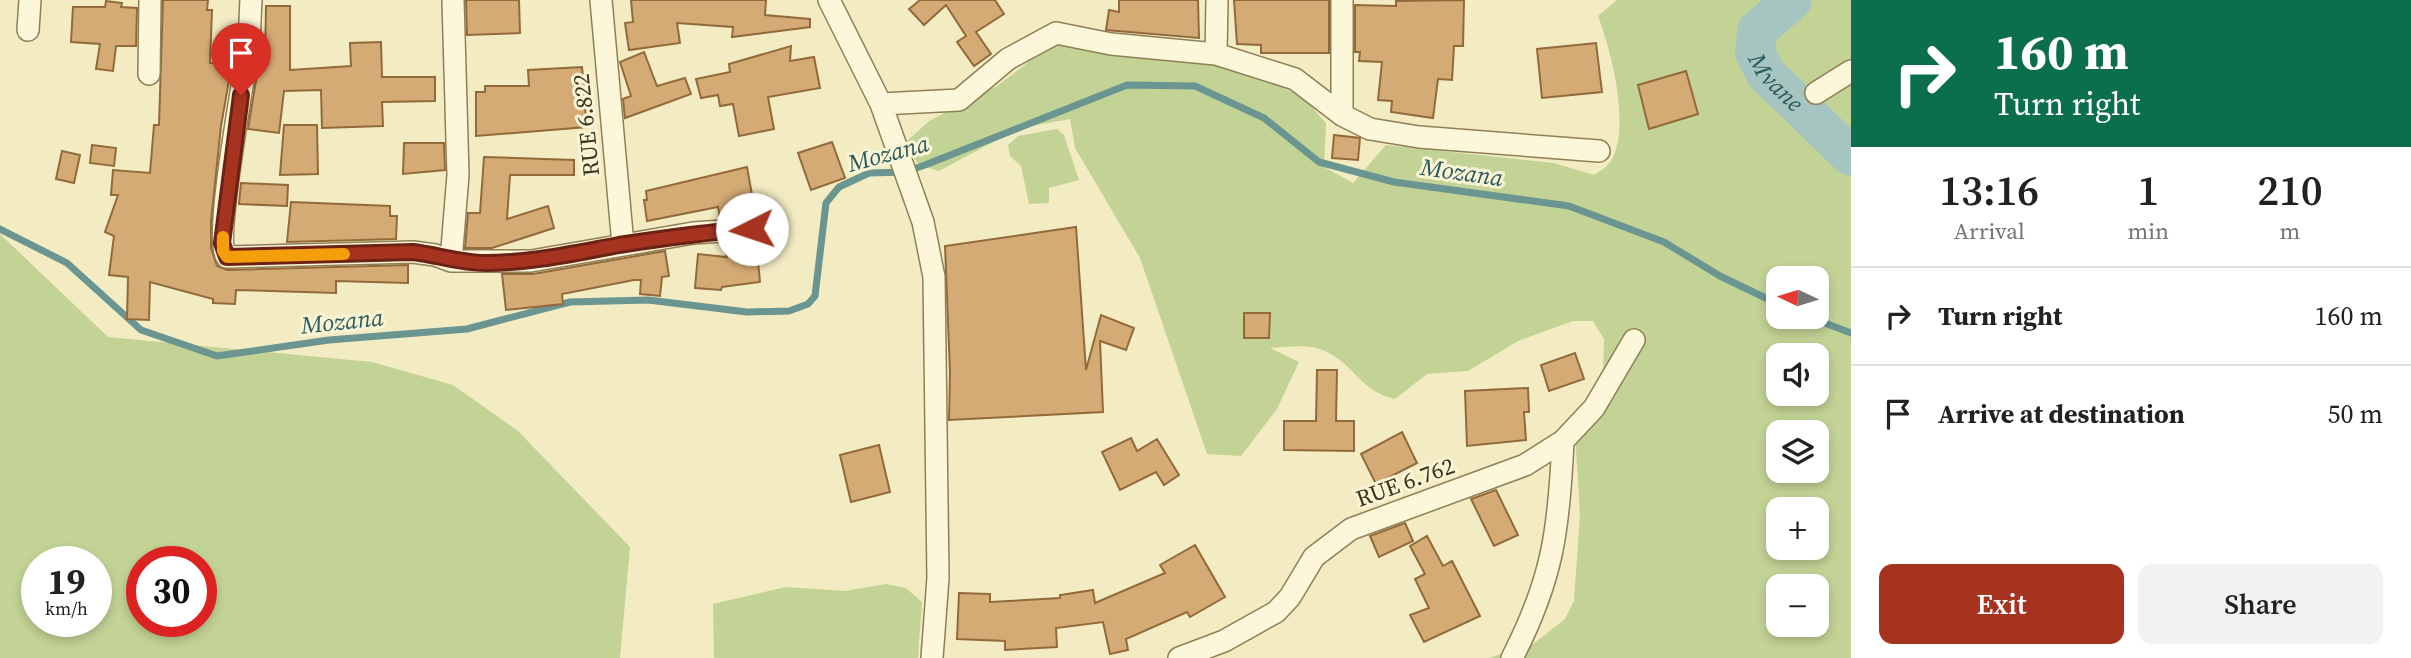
<!DOCTYPE html>
<html lang="en">
<head>
<meta charset="utf-8">
<style>
	body { margin:0; font-family:"Source Serif 4",serif; background:#f2f2f2; color:#222; height:100vh; display:flex; flex-direction:column; font-size:26px; white-space:nowrap }
	* { box-sizing:border-box; margin:0 }
	p { font-size:23px; color:#767676 }
	.icon { flex:none; width:38px; height:38px; fill:none; stroke:currentColor; stroke-width:2; stroke-linecap:round; stroke-linejoin:round }
	.map { position:relative; flex:1; overflow:hidden }
	.panel { display:flex; flex-direction:column; background:#fff; width:560px }
	.panel>* { flex:none }
	.guide { background:#0b6e4f; color:#fff; overflow:hidden }
	.needle { width:46px; rotate:274deg }
	.tools { position:absolute; left:1766px; top:266px; display:grid; gap:14px }
	.tools a { display:grid; place-items:center; width:63px; height:63px; border-radius:14px; background:#fff; box-shadow:0 4px 10px #0003; font-size:35px }
	.speed { position:absolute; left:21px; top:546px; display:flex; gap:14px; font-size:35px; font-weight:700; text-align:center }
	.speed>* { display:grid; place-content:center; width:91px; height:91px; border-radius:50%; background:#fff; box-shadow:0 4px 10px #0003; line-height:1 }
	.speed small { font-size:18px; font-weight:400 }
	.speed .limit { border:10px solid #d22; background:#fff; color:#111 }
	.pin { position:absolute; display:grid; place-items:center; width:60px; height:60px; color:#fff; margin:-72px -30px; border-radius:50% 50% 50% 0; rotate:-45deg; box-shadow:0 0 7px #0007 }
	.pin .icon { rotate:45deg }
	.me { position:absolute; width:77px; margin:-38px; rotate:266deg; stroke-linejoin:round; filter:drop-shadow(0 0 5px #0008) }
	.turn { display:flex; align-items:center; gap:24px; height:147px; padding:0 28px; font-size:32px }
	.turn .icon { width:91px; height:91px; stroke-width:2.5 }
	.turn b { display:block; font-size:49px; line-height:60px }
	.eta { display:flex; justify-content:space-evenly; align-items:center; height:119px; text-align:center }
	.eta b { font-size:42px; font-weight:600; line-height:49px }
	.button { display:flex; gap:14px; margin-top:auto; padding:14px 28px }
	.button a { flex:1; height:80px; border-radius:14px; background:#a63320; color:#fff; font-size:28px; font-weight:600; line-height:80px; text-align:center }
	.button a+a { background:#f2f2f2; color:#222 }
	ul { padding:0; list-style:none }
	li { display:flex; align-items:center; gap:21px; height:98px; padding:0 28px; border-top:2px solid #e0e0e0 }
	li div { flex:1 }
	li b { display:block; font-size:26px }
	li em { font-style:normal }
	main { display:flex; flex:1; min-height:0 }
	.map>svg:first-child { display:block }
	.green { fill:#c2d395; fill-rule:evenodd }
	.lines { fill:none; stroke-linecap:round; stroke-linejoin:round }
	.stream { stroke:#6b9591; stroke-width:7 }
	.river { stroke:#a6c5c1; stroke-width:40 }
	.building { fill:#d5ab75; stroke:#926a3a; stroke-width:2 }
	.street-casing { stroke:#907e57; stroke-width:24 }
	.street { stroke:#fcf7d8; stroke-width:21 }
	.route-casing { stroke:#6c2115; stroke-width:18 }
	.route { stroke:#a63320; stroke-width:12 }
	.slow { stroke:#f59e0b; stroke-width:12 }
	.labels { text-anchor:middle; dominant-baseline:central; stroke-width:6; stroke-linejoin:round; paint-order:stroke }
	.street-label { font-size:23px; fill:#3e321d; stroke:#f9f4d4 }
	.water-label { font-size:24px; font-style:italic; fill:#2b5b5f; stroke:#f9f4d4 }
</style>
</head>
<body>
<main>
<div class="map">
<svg width="1851" height="658" viewBox="0 0 1851 658">
	<rect width="100%" height="100%" fill="#f3ecc3"/>
	<!-- green -->
	<path class="green" d="M 1617,0 L 1851,0 L 1851,658 L 1489,658 L 1533,644 L 1565,619 L 1574,601 L 1580,515 L 1575,433 L 1603,379 L 1604,339 L 1593,321 L 1573,321 L 1518,341 L 1468,371 L 1427,374 L 1395,399 C 1360,391 1356,367 1329,353 C 1311,343 1289,347 1270,348 L 1299,362 L 1277,409 L 1241,456 L 1207,454 L 1140,258 L 1075,148 L 1070,119 L 1020,128 L 939,171 L 919,165 L 904,144 L 929,121 L 997,86 L 1055,42 L 1234,67 L 1302,96 L 1326,123 L 1324,167 L 1353,183 L 1386,145 L 1554,163 L 1594,175 C 1598,172 1604,169 1607,166 C 1634,136 1611,50 1598,16 ZM 1778,278 L 1816,278 L 1816,317 L 1778,317 ZM 1778,355 L 1816,355 L 1816,394 L 1778,394 ZM 1778,432 L 1816,432 L 1816,471 L 1778,471 ZM 1778,509 L 1816,509 L 1816,548 L 1778,548 ZM 1778,586 L 1816,586 L 1816,625 L 1778,625 Z
		M 1057,129 L 1064,135 L 1079,180 L 1049,188 L 1049,203 L 1029,204 L 1021,166 L 1010,156 L 1008,145 L 1018,136 Z
		M 0,234 L 108,337 L 372,362 L 453,385 L 518,431 L 630,547 L 620,658 L 0,658 ZM 37,562 L 96,562 L 96,621 L 37,621 ZM 142,562 L 201,562 L 201,621 L 142,621 Z
		M 886,584 L 906,588 L 922,602 L 918,658 L 714,658 L 713,604 L 786,587 L 845,591 Z"/>
	<g class="lines">
		<!-- stream -->
		<path class="stream" d="M 0,229 L 67,263 L 141,330 L 217,356 L 329,340 L 467,329 L 570,302 L 648,300 L 747,312 L 789,311 L 808,304 L 815,296 L 826,203 L 839,187 L 869,173 L 905,172 L 925,165 L 1127,85 L 1195,86 L 1264,118 L 1319,162 L 1394,182 L 1569,206 L 1664,242 L 1720,276 L 1778,304
			M 1809,317 L 1851,333"/>
		<!-- river -->
		<path class="river" id="s1" d="M 1792,0 L 1757,31 L 1755,53 L 1766,74 L 1851,156"/>
	</g>
	<!-- building -->
	<path class="building" d="M 163,0 L 208,0 L 207,10 L 212,10 L 210,63 L 232,63 L 221,126 L 211,221 L 211,248 L 217,266 L 227,270 L 408,265 L 408,283 L 336,281 L 336,293 L 236,290 L 235,304 L 213,303 L 213,299 L 150,282 L 149,320 L 127,319 L 128,277 L 109,275 L 114,236 L 105,232 L 118,195 L 111,195 L 113,170 L 150,173 L 154,125 L 159,125 Z
		M 466,0 L 519,0 L 520,33 L 467,35 Z
		M 631,0 L 766,0 L 765,15 L 810,19 L 810,27 L 732,37 L 733,27 L 677,23 L 680,43 L 629,50 L 625,23 L 633,22 Z
		M 920,0 L 995,0 L 1004,14 L 976,32 L 991,54 L 974,66 L 957,42 L 966,36 L 946,5 L 924,25 L 909,9 Z
		M 1119,0 L 1198,0 L 1199,38 L 1106,30 L 1109,10 L 1119,12 Z
		M 1234,0 L 1329,0 L 1329,53 L 1261,53 L 1261,45 L 1237,44 Z
		M 1464,0 L 1463,46 L 1454,46 L 1452,80 L 1438,79 L 1433,118 L 1391,112 L 1392,101 L 1378,100 L 1382,62 L 1359,61 L 1360,52 L 1355,52 L 1355,5 L 1396,6 L 1396,1 Z
		M 106,1 L 122,3 L 121,7 L 137,8 L 136,46 L 116,46 L 113,71 L 96,69 L 100,44 L 71,42 L 73,7 L 105,7 Z
		M 266,6 L 290,6 L 290,70 L 351,66 L 350,43 L 381,42 L 382,77 L 435,77 L 435,101 L 382,102 L 383,126 L 322,128 L 321,90 L 284,91 L 279,133 L 248,129 L 260,56 L 265,57 Z
		M 1596,43 L 1602,92 L 1542,98 L 1537,49 Z
		M 791,46 L 790,61 L 814,57 L 820,88 L 768,97 L 774,129 L 739,136 L 733,104 L 720,106 L 718,95 L 701,98 L 696,79 L 730,72 L 729,64 Z
		M 644,52 L 657,86 L 685,78 L 691,94 L 625,118 L 623,99 L 631,96 L 620,62 Z
		M 582,67 L 583,77 L 588,74 L 591,106 L 585,107 L 587,127 L 476,136 L 476,92 L 485,92 L 485,86 L 529,86 L 528,70 Z
		M 1686,71 L 1698,114 L 1649,129 L 1638,85 Z
		M 284,125 L 317,125 L 318,174 L 280,175 Z
		M 1334,135 L 1360,138 L 1358,160 L 1332,158 Z
		M 832,142 L 845,178 L 811,190 L 798,153 Z
		M 404,143 L 444,143 L 445,170 L 403,174 Z
		M 92,145 L 116,148 L 114,166 L 90,163 Z
		M 62,151 L 80,155 L 74,183 L 56,179 Z
		M 484,157 L 574,160 L 574,175 L 510,175 L 507,219 L 548,206 L 554,228 L 492,248 L 465,248 L 468,213 L 480,213 Z
		M 747,167 L 756,217 L 720,218 L 718,207 L 647,221 L 644,200 L 647,200 L 646,191 Z
		M 241,183 L 288,185 L 287,206 L 239,204 Z
		M 291,202 L 390,206 L 390,216 L 397,216 L 396,239 L 287,242 Z
		M 1076,227 L 1086,370 L 1101,315 L 1134,328 L 1126,350 L 1100,341 L 1103,412 L 949,420 L 950,372 L 945,246 Z
		M 756,241 L 760,282 L 722,287 L 721,290 L 695,288 L 698,254 L 727,257 L 724,244 Z
		M 665,251 L 669,276 L 662,277 L 660,296 L 640,294 L 641,280 L 634,280 L 562,294 L 563,304 L 506,310 L 502,274 L 533,274 Z
		M 1244,313 L 1270,313 L 1269,338 L 1244,338 Z
		M 1575,353 L 1584,379 L 1549,391 L 1541,365 Z
		M 1317,370 L 1337,370 L 1336,421 L 1354,421 L 1354,451 L 1284,450 L 1284,421 L 1316,421 Z
		M 1528,388 L 1529,412 L 1524,412 L 1526,440 L 1467,446 L 1465,391 Z
		M 1402,432 L 1417,463 L 1376,484 L 1361,454 Z
		M 1131,438 L 1137,451 L 1157,439 L 1179,475 L 1164,485 L 1156,472 L 1120,490 L 1102,452 Z
		M 879,445 L 890,492 L 851,502 L 840,455 Z
		M 1496,490 L 1518,535 L 1494,546 L 1471,499 Z
		M 1405,523 L 1413,541 L 1379,557 L 1370,536 Z
		M 1427,536 L 1443,566 L 1452,561 L 1480,616 L 1424,642 L 1410,615 L 1429,608 L 1415,579 L 1425,574 L 1410,546 Z
		M 1195,545 L 1225,597 L 1190,617 L 1187,612 L 1126,639 L 1128,650 L 1110,654 L 1103,622 L 1056,628 L 1057,647 L 1005,650 L 1005,641 L 957,639 L 959,593 L 990,594 L 990,602 L 1060,598 L 1060,595 L 1093,590 L 1095,603 L 1165,573 L 1160,565 Z"/>
	<g class="lines">
		<!-- street casing -->
		<g class="street-casing">
			<path id="street" d="M 251,0 C 250,16 250,33 248,49 C 244,79 213,241 227,257 L 413,252 L 435,255 L 451,261 L 531,261 L 693,233 L 752,229
				M 601,0 L 623,245
				M 829,0 L 881,104 L 959,100 L 1008,59 L 1056,33 L 1111,44 L 1216,54 L 1295,79 L 1342,115 L 1370,129 L 1419,137 L 1599,151
				M 1342,0 L 1342,115
				M 28,30 L 30,0
				M 1216,54 L 1217,0
				M 149,74 L 150,0
				M 1816,93 L 1851,71
				M 881,104 L 923,222 L 934,277 L 938,578 L 932,658
				M 451,261 L 458,175 L 453,0
				M 1179,658 L 1224,641 L 1276,612 L 1290,597 L 1314,557 L 1351,529 L 1525,465 L 1563,441 L 1594,408 L 1634,340
				M 1512,658 C 1553,579 1559,529 1563,441"/>
		</g>
		<!-- street -->
		<use href="#street" class="street"/>
	</g>
	<g class="lines">
		<!-- route casing -->
		<g class="route-casing">
			<path id="route" d="M 241,95 L 222,243 L 227,257 L 413,252 C 438,255 460,263 486,263 C 531,263 575,253 619,245 C 664,238 707,232 752,229"/>
		</g>
		<!-- route -->
		<use href="#route" class="route"/>
		<!-- slow -->
		<path class="slow" d="M 223,237 L 223,251 L 227,257 L 344,254"/>
	</g>
	<g class="labels">
		<!-- street labels -->
		<g class="street-label">
			<text transform="translate(586 125) rotate(-96)">RUE 6.822</text>
			<text transform="translate(1405 482) rotate(-20)">RUE 6.762</text>
		</g>
		<!-- water labels -->
		<g class="water-label">
			<text stroke="none"><textPath href="#s1" startOffset="105">Mvane</textPath></text>
			<text transform="translate(888 153) rotate(-15)">Mozana</text>
			<text transform="translate(1462 172) rotate(8)">Mozana</text>
			<text transform="translate(342 321) rotate(-6)">Mozana</text>
		</g>
	</g>
</svg>
<div class="tools">
<a><svg class="needle" viewBox="-14 -14 28 28"><path d="M0-13l5 13h-10z" fill="#e53935"/><path d="M0 13l5-13h-10z" fill="#767676"/></svg></a>
<a><svg class="icon" aria-label="sound" viewBox="0 0 24 24"><path d="M4 9h4l5-4v14l-5-4H4zM17 9q2 3 0 6"/></svg></a>
<a><svg class="icon" aria-label="layers" viewBox="0 0 24 24"><path d="M12 4l9 5-9 5-9-5zM3 14l9 5 9-5"/></svg></a>
<a>+</a>
<a>−</a>
</div>
<div class="speed"><div>19<small>km/h</small></div><div class="limit">30</div></div>
<div class="pin" style="left:241px;top:95px;background:#d93025"><svg class="icon" aria-label="arrive" viewBox="0 0 24 24"><path d="M6 21V4h12l-3 4 3 4H6"/></svg></div>
<svg class="me" style="left:752px;top:229px" viewBox="-20 -20 40 40"><circle r="19" fill="#fff"/><path d="M0-13L10 11 0 6-10 11z" fill="#a63320"/></svg>
</div>
<section class="panel">
<div class="guide">
<div class="turn"><svg class="icon" aria-label="right" viewBox="0 0 24 24"><path d="M7 20v-9h11M14 6l5 5-5 5"/></svg><div><b>160 m</b>Turn right</div></div>
</div>
<div class="eta">
<div><b>13:16</b><p>Arrival</p></div>
<div><b>1</b><p>min</p></div>
<div><b>210</b><p>m</p></div>
</div>
<ul>
<li><svg class="icon" aria-label="right" viewBox="0 0 24 24"><path d="M7 20v-9h11M14 6l5 5-5 5"/></svg><div><b>Turn right</b></div><em>160 m</em></li>
<li><svg class="icon" aria-label="arrive" viewBox="0 0 24 24"><path d="M6 21V4h12l-3 4 3 4H6"/></svg><div><b>Arrive at destination</b></div><em>50 m</em></li>
</ul>
<div class="button"><a>Exit</a><a>Share</a></div>
</section>
</main>
</body>
</html>
